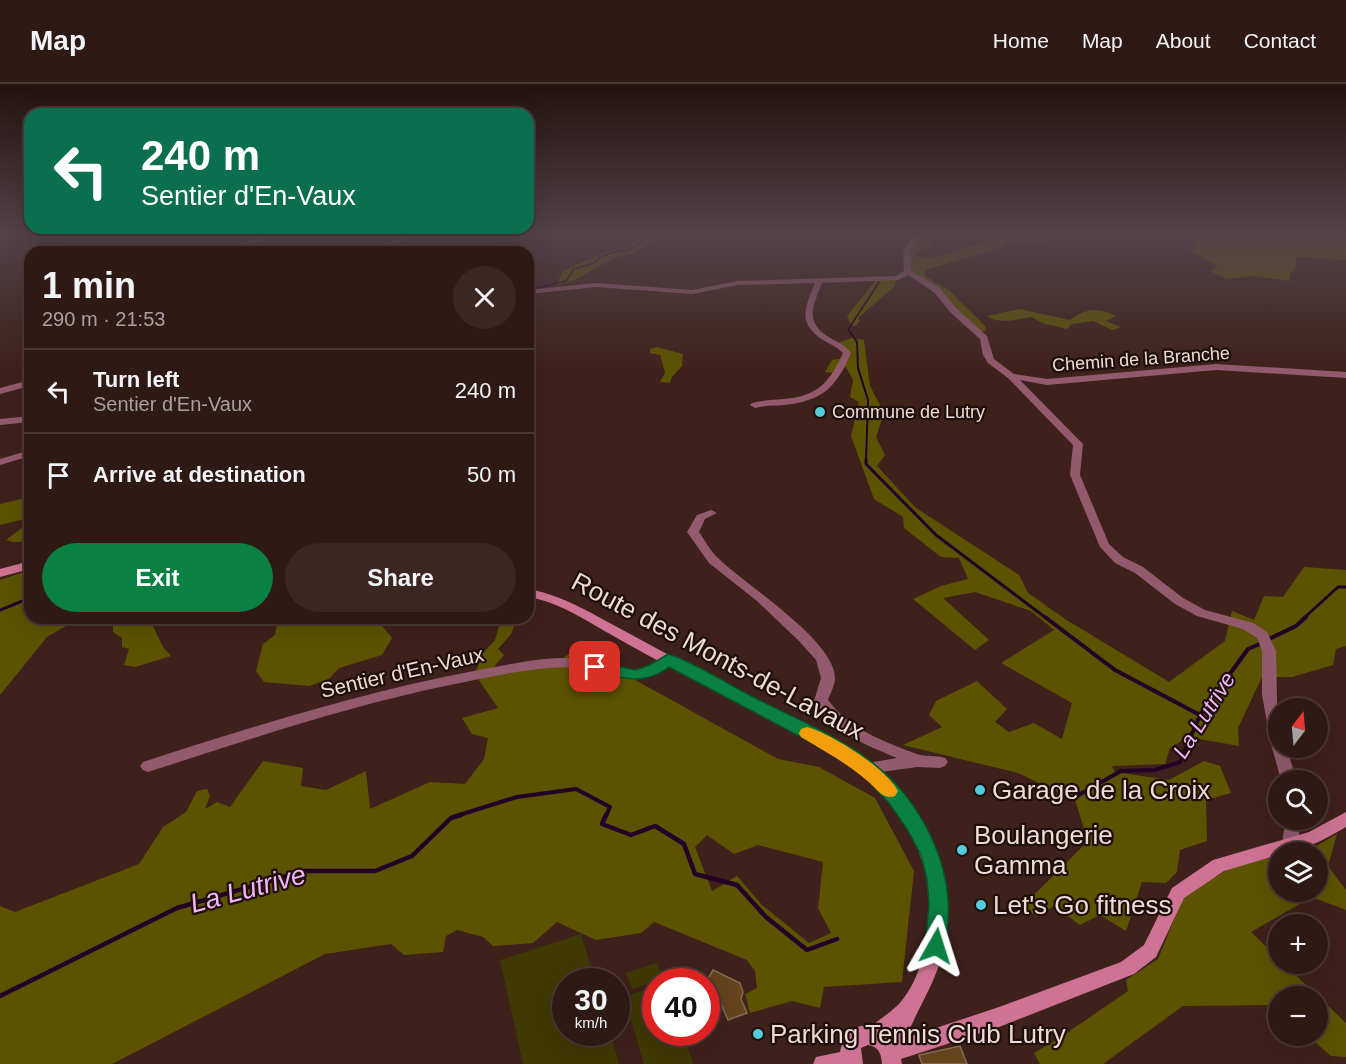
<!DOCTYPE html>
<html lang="en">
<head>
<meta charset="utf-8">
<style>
	body { margin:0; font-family:Helvetica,sans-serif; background:#3b2622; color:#f1f3f6; height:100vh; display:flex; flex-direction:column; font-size:22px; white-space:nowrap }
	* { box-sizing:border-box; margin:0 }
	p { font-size:20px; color:#a7a0a0 }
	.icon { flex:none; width:33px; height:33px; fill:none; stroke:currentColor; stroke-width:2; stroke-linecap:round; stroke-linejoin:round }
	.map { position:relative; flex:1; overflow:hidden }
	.side { position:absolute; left:24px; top:162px; width:510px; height:378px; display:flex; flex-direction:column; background:#2f1914; border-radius:18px; box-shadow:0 6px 24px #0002,0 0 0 2px #4a3834 }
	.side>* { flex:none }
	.guide { position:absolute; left:24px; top:24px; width:510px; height:126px; border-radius:18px; box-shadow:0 6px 24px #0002,0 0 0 2px #4a3834; background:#0b6e4f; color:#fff; overflow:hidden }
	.needle { width:39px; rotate:16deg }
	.fabs { position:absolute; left:1268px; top:614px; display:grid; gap:12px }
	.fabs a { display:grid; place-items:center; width:60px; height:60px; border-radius:50%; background:#2f1914; box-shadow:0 6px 24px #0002,0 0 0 2px #4a3834; font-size:30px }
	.speed { position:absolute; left:552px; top:884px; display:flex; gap:12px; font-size:30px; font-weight:700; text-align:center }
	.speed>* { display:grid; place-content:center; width:78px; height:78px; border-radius:50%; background:#2f1914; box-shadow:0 6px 24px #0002,0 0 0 2px #4a3834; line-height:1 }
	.speed small { font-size:15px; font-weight:400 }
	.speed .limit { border:9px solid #d22; background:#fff; color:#111 }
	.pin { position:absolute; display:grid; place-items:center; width:51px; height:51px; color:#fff; margin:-26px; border-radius:12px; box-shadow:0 3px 9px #0006 }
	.me { position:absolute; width:66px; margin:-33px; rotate:6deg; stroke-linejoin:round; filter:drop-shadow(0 0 4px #0008) }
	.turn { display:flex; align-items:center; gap:21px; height:126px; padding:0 18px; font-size:27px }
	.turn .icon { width:78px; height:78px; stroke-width:2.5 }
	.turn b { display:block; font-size:42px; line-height:51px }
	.round { display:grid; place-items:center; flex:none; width:63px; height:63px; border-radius:32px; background:#3b2622 }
	.head { display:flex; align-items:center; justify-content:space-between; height:102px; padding:0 18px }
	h1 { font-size:36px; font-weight:800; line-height:45px }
	.cta { display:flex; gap:12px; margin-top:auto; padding:12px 18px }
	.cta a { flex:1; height:69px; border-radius:36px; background:#0b8043; color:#fff; font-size:24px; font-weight:800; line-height:69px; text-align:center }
	.cta a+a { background:#3b2622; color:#f1f3f6 }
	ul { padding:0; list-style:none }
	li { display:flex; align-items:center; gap:18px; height:84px; padding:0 18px; border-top:2px solid #4a3834 }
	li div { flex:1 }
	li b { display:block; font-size:22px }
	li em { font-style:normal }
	header { display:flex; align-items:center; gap:36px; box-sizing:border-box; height:84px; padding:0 30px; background:#2f1914; border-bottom:2px solid #4a3834 }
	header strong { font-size:28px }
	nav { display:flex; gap:33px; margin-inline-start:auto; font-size:21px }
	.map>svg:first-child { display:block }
	.green { fill:#3f3904 }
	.forest { fill:#5c5300; fill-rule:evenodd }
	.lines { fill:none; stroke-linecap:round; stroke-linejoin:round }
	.stream-far4 { stroke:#230028; stroke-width:1.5 }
	.stream-far3 { stroke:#230028; stroke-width:2 }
	.stream-far2 { stroke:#230028; stroke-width:3 }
	.stream-far1 { stroke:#230028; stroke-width:4 }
	.stream { stroke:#230028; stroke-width:4.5 }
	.building { fill:#64431d; stroke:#836b52; stroke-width:1.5 }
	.street { fill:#935a6e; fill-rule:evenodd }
	.secondary { fill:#ce7393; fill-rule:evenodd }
	.route { fill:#0b8043; stroke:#07532c; stroke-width:1.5 }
	.slow { fill:#f59e0b }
	.poi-dot { fill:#53cbda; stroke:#1d0f0c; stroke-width:2 }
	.labels { text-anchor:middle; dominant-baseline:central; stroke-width:4.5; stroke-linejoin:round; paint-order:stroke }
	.far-street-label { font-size:18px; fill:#efdad5; stroke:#1d0f0c }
	.far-poi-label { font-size:18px; fill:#efdad5; stroke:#1d0f0c; text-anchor:start }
	.street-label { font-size:21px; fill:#efdad5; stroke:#1d0f0c }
	.water-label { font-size:22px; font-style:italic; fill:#f4b4fa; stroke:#1d0f0c }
	.near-street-label { font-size:26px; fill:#efdad5; stroke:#1d0f0c }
	.near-poi-label { font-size:26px; fill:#efdad5; stroke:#1d0f0c; text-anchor:start }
	.near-water-label { font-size:27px; font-style:italic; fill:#f4b4fa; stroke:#1d0f0c }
</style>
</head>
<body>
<header>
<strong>Map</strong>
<nav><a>Home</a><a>Map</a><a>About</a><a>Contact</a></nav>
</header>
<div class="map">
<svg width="1346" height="980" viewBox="0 0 1346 980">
	<rect width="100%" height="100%" fill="#3f211b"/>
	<!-- green -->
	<path class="green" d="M 581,850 L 595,897 L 566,897 L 566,948 L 610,948 L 619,980 L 523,980 L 500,876 Z
		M 657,879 L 663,895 L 632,905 L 626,889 Z
		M 655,903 L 656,948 L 683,948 L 693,980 L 644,980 L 624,913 Z"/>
	<!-- forest -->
	<path class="forest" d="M 643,150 L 662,150 L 633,169 L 616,173 L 573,197 L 557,201 L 563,187 L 603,169 L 632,162 L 637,152 Z
		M 919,150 L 943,150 L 933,153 L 928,158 L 931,163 L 916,170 L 918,173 L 934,174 L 993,155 L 1002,155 L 1006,151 L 1013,150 L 1114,150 L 1119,153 L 1005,159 L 1002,163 L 925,186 L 925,192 L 950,207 L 985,242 L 986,247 L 979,248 L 910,188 L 909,161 Z
		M 1181,150 L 1346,150 L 1346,176 L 1297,173 L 1295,186 L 1290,190 L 1290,197 L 1252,192 L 1227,195 L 1210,187 L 1218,182 L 1189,166 L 1196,162 L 1195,157 Z
		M 874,192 L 896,196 L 895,202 L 858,234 L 860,237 L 855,242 L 851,241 L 847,232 L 875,197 L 868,193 Z
		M 1019,225 L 1070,236 C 1086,224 1098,223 1116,232 L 1106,237 L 1121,243 L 1112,246 L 1093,237 L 1072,240 L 1067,245 L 1042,239 L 1032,233 C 1018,235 999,241 987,232 Z
		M 852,254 L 864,256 L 870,302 L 884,329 L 876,353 L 885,371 L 877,382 L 916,424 L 1019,491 L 1028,509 L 1065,535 L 1169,598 L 1225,557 L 1232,527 L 1254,536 L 1264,512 L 1283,513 L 1304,483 L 1346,486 L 1346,562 L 1336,565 L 1333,581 L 1292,593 L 1262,593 L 1238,644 L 1239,662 L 1188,653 L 1170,664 L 1165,680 L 1112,682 L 1115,688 L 1169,696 L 1204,677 L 1220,682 L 1231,709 L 1206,716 L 1207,757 L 1180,766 L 1177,788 L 1166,799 L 1142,798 L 1126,847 L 1100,831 L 1080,841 L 1054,822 L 1036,832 L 1023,822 L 1088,757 L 1075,716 L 1018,689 L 903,661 L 942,643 L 929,631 L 936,617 L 977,597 L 1007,625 L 995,638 L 1009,648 L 1034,639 L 1062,655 L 1072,619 L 1001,579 L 1054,546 L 1031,527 L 975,508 L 943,514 L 989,556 L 975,566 L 913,515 L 941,502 L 968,495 L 959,474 L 941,473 L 904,444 L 903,433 L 874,415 L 851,352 L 859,318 L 850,313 L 853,296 L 846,283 L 834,289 L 825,288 L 832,276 L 846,274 L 848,267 L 837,259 Z
		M 657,263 L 683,270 L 682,282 L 672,293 L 670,299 L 660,298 L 665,289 L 660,271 L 650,269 L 650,265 Z
		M 30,413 L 30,458 L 13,458 L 6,456 L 27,440 L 25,435 L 0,441 L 0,420 Z
		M 30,486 L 30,534 L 80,534 L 47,553 L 0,611 L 0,496 Z
		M 121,534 L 153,542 L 163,563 L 171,572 L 135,583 L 124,581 L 129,565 L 122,563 L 122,554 L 113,548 L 113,540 Z
		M 278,534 L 350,534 L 379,538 L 392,554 L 382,571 L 339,584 L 329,595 L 309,602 L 264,598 L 256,587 L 263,560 L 275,551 Z
		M 485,534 L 517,534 L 511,550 L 498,565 L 504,571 L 493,584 L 476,587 L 483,569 L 495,556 L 501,535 Z
		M 571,568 L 587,571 L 588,584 L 628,592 L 778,675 L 819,683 L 875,714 L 914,787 L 902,898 L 824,903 L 820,924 L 792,917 L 750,929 L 745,910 L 757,904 L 755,887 L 747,876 L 654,838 L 641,849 L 596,856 L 557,838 L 533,859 L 493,862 L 483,853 L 457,846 L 446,852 L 443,868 L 404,871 L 391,860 L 325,870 L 112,980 L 0,980 L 0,822 L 15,828 L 139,780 L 163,743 L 186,728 L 197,707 L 207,705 L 210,712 L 205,725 L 217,718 L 230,723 L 263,677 L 303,684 L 301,702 L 326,706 L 366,687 L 370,725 L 430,698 L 465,700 L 484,675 L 488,654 L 472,650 L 462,634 L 498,624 L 476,592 L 553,582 ZM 707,751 L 734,770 L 758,761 L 823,778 L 818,824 L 831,849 L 809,859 L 762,821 L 737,792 L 712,807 L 695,763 Z
		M 1337,750 L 1328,782 L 1346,806 L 1346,826 L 1312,813 L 1251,848 L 1278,874 L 1278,879 L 1283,879 L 1346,939 L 1346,973 L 1331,972 L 1307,951 L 1317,951 L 1317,912 L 1278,912 L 1278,926 L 1272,921 L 1183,922 L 1103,980 L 1040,980 L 1034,969 L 1058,955 L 1128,907 L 1126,896 L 1158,875 L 1184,811 L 1234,782 L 1278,772 L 1278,807 L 1317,807 L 1317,768 L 1298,768 L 1309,766 Z"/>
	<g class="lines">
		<!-- stream-far4 -->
		<path class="stream-far4" d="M 0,153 L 10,150
			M 528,206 L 566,197 L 574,185 L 594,179 L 599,174 L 614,168 L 630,166 L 652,150
			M 852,251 L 848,246 L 879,198"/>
		<!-- stream-far3 -->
		<path class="stream-far3" d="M 851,249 L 857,258 L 858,284 L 868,316 L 866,377"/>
		<!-- stream-far2 -->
		<path class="stream-far2" d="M 866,375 L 866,380 L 936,451 L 1046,534
			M 0,526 L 30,514
			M 1304,534 L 1338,503 L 1346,503"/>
		<!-- stream-far1 -->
		<path class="stream-far1" d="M 1045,533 L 1115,586 L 1200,631
			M 1267,556 L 1296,542 L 1306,533
			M 1077,712 L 1121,687 L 1155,686 L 1180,678 L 1200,631 L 1248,565 L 1262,559
			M 456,732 L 517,713 L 576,705 L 610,723 L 606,732"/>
		<!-- stream -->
		<path class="stream" d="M 606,731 L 602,740 L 631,751 L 655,742 L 684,760 L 695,790 L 737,801 L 766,833 L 807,866 L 837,855
			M 0,912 L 177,824 L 304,787 L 375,787 L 412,772 L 451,734 L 461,731"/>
	</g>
	<!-- building -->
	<path class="building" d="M 713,886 L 740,899 L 743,908 L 741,915 L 747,929 L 728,936 L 721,920 L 706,913 L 706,898 Z
		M 960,962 L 967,980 L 922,980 L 919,971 Z"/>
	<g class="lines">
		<!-- street -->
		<path class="street" d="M 234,150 L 265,152 L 279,150 L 232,168 L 208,161 L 211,159 L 232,164 L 258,154 Z
			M 414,150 L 424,150 L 369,168 L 359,168 Z
			M 914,150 L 921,150 L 910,167 L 911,187 L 940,204 L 956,224 L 987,252 L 994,275 L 1014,290 L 1047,295 L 1216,280 L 1346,288 L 1346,294 L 1216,286 L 1047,301 L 1020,296 L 1083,360 L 1080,391 L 1109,460 L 1123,473 L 1143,483 L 1183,514 L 1205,526 L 1253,539 L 1267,548 L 1276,567 L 1278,663 L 1286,663 L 1297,696 L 1281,696 L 1271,660 L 1262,611 L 1262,567 L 1257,554 L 1243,545 L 1197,532 L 1175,520 L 1135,489 L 1115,479 L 1100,463 L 1070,391 L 1073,361 L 1008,294 L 988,279 L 983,271 L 980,255 L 950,228 L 934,208 L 908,191 L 898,196 L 822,199 C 812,224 804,239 832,255 C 840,259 846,262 851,269 C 836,304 822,317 784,321 C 774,322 765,321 755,324 L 750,321 L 752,319 C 763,316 773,316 784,315 C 818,312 829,299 843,269 C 837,263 830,260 823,256 C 797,239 805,223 815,199 L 738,201 L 692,210 L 596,203 L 528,210 L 528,206 L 596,199 L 692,206 L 738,197 L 896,192 L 904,187 L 903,167 Z
			M 30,296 L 30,302 L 0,310 L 0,304 Z
			M 30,332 L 30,338 L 0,341 L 0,335 Z
			M 30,366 L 30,372 L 0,381 L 0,375 Z
			M 711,426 L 717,429 L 705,435 L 699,448 C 705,456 710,467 718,474 C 744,500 835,556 835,594 C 835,601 830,610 828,616 C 850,645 884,658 917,670 C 926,673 936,671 945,674 L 948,678 L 945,682 L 940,684 L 917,683 L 867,690 L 862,688 L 859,684 L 862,680 L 897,674 C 864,660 833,649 814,617 L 821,594 L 816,576 L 799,557 L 757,517 L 709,479 L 687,448 L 697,431 Z
			M 668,571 L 673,573 L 675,576 C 671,582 663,586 656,589 C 631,599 611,589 585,585 C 573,583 561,583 549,584 C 516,587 483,594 450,601 C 347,622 248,656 148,688 L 143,686 L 140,682 L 143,678 C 266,638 389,600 517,579 C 540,575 563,572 585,576 C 602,578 618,586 635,585 C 648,584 656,575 668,571 Z
			M 1288,735 L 1304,735 L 1299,747 L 1299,762 L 1297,767 L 1285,767 C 1280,756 1284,745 1288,735 Z"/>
		<!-- secondary -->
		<path class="secondary" d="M 30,477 L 30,485 L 0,493 L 0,485 Z
			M 528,505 C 562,511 589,528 619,544 C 646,559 673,573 700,587 C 730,602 759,619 788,634 C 816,648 844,659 868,677 C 925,721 959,795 943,866 C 937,897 917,925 906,954 L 999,923 L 1121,878 L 1144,861 L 1172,804 L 1213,776 L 1309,748 L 1346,728 L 1346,743 C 1325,755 1303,768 1278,768 L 1278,771 L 1224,787 L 1184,814 L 1156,873 L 1134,890 L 999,943 L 901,975 L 902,980 L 882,980 C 881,969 879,963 868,961 L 861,964 L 863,980 L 813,980 L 816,973 L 840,968 C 844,951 853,939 872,942 C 881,934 896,925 903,915 C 921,892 930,854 930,825 C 929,767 897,713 850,680 C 827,664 802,654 778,641 C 746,624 714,607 682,589 C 658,577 634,564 610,550 C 583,535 559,518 528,513 Z"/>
	</g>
	<!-- sky -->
	<linearGradient id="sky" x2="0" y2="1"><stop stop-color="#23120f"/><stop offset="0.52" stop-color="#52434a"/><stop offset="1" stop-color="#52434a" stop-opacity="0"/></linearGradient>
	<rect width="1346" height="287" fill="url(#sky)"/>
	<!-- route -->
	<path class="route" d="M 668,570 C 694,578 724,598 749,611 C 790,632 837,651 873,679 C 920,716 952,778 948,837 C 947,848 947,859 943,869 L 936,871 L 928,869 L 925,862 L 929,821 L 927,795 L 921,771 L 907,745 L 889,719 L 861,689 L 820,663 L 669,583 C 644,602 623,594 595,588 L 589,587 L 587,583 L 589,579 L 595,578 L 636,586 L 650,581 Z"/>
	<!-- slow -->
	<path class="slow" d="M 807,643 C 832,650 886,684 898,707 L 895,712 C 888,714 884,713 878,707 C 856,684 829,670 801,653 L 799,649 L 801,645 Z"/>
	<!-- markers -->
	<g class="poi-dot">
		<circle cx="820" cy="328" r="6"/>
		<circle cx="980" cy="706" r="6"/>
		<circle cx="962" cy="766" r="6"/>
		<circle cx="981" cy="821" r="6"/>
		<circle cx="758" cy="950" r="6"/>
	</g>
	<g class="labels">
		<!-- far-street labels -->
		<g class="far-street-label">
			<text transform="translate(1141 275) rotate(-4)">Chemin de la Branche</text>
		</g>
		<!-- far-poi labels -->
		<g class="far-poi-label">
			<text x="832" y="328">Commune de Lutry</text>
		</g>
		<!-- street labels -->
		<g class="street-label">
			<text transform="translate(402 588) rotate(-13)">Sentier d'En-Vaux</text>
		</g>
		<!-- water labels -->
		<g class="water-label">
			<text transform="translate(1204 631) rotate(-58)">La Lutrive</text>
		</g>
		<!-- near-street labels -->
		<g class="near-street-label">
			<text transform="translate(718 572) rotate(28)">Route des Monts-de-Lavaux</text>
		</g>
		<!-- near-poi labels -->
		<g class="near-poi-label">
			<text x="992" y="706">Garage de la Croix</text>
			<text x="974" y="751">Boulangerie<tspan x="974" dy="30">Gamma</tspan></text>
			<text x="993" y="821">Let's Go fitness</text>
			<text x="770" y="950">Parking Tennis Club Lutry</text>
		</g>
		<!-- near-water labels -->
		<g class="near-water-label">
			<text transform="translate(248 805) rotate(-15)">La Lutrive</text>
		</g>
	</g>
</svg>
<div class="fabs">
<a><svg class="needle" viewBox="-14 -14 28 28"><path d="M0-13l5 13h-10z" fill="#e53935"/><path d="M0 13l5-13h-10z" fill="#a7a0a0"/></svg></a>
<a><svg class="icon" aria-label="search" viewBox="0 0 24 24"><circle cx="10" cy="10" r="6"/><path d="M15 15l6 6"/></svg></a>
<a><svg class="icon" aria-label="layers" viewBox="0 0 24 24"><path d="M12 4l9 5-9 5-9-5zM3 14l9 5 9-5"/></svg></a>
<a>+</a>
<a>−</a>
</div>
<div class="speed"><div>30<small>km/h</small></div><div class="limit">40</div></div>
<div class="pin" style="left:595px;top:583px;background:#d93025"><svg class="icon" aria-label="arrive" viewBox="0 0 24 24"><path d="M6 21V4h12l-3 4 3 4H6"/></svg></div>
<svg class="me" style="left:936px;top:862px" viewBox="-20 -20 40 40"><path d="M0-17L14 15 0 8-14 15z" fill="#0b8043" stroke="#fff" stroke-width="4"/></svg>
<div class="guide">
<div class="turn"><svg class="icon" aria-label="left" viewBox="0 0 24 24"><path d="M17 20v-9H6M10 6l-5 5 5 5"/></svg><div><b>240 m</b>Sentier d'En-Vaux</div></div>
</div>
<section class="side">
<div class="head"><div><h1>1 min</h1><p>290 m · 21:53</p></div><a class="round"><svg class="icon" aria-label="close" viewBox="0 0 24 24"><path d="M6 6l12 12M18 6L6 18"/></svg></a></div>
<ul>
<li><svg class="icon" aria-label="left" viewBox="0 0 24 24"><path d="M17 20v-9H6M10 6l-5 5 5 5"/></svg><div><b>Turn left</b><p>Sentier d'En-Vaux</p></div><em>240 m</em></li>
<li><svg class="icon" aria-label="arrive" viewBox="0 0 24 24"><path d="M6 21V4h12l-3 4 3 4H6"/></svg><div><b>Arrive at destination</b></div><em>50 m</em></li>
</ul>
<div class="cta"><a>Exit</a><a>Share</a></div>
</section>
</div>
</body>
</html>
